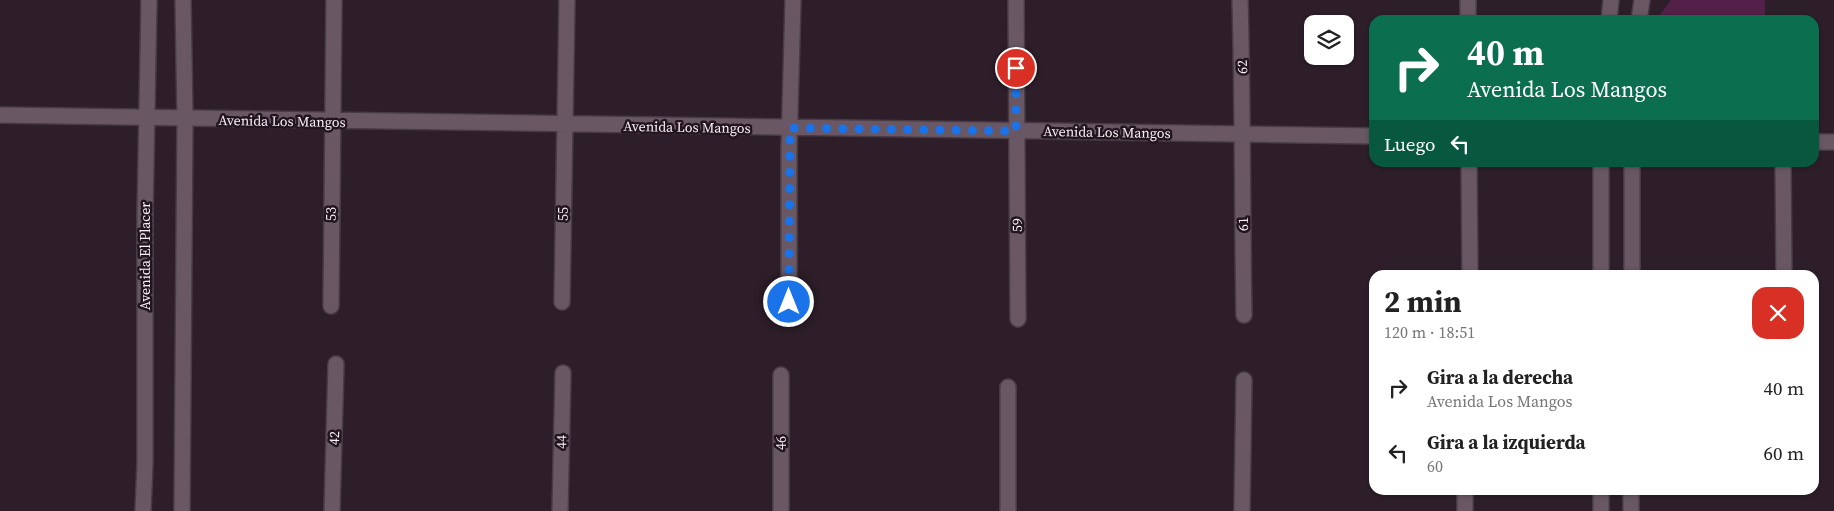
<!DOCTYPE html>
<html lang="es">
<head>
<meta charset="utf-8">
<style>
	body { margin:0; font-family:"Source Serif 4",serif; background:#f6f6f6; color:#222; height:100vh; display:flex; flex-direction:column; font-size:19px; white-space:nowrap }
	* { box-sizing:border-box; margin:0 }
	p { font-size:16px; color:#767676 }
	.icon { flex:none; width:28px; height:28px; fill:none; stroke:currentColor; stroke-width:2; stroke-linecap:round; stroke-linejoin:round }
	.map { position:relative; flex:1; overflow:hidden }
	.sheet { position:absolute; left:1369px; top:270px; width:450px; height:225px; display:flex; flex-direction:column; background:#fff; border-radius:15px; box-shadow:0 1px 4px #0004 }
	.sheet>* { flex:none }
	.top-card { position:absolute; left:1369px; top:15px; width:450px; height:152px; border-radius:15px; box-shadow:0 1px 4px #0004; background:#0b6e4f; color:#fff; overflow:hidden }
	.tools { position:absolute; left:1304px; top:15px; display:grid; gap:10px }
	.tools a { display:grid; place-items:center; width:50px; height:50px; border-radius:10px; background:#fff; box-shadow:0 1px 4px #0004; font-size:25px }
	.pin { position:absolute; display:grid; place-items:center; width:42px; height:42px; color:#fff; margin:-21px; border:2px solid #fff; border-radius:50%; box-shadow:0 1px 5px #0007 }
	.me { position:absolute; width:55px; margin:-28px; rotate:0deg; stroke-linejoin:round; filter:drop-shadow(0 0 4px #0008) }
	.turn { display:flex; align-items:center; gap:18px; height:105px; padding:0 15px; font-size:22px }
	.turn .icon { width:65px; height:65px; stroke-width:2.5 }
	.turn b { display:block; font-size:35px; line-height:42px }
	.then { display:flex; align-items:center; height:48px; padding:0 15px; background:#0003; gap:10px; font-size:19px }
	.round { display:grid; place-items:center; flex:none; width:52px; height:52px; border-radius:15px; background:#f6f6f6 }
	.headline { display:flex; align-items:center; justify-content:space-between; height:85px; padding:0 15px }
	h1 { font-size:30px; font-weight:700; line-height:38px }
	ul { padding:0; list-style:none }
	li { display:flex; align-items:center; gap:15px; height:65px; padding:0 15px }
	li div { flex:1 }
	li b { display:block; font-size:19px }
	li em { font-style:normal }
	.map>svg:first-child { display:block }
	.green { fill:#522048 }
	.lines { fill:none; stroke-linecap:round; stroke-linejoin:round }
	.minor-casing { stroke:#473b44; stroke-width:18 }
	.tertiary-casing { stroke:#473b44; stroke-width:18 }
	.minor { stroke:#695864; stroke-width:15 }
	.tertiary { stroke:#695864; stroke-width:15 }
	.route { stroke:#1a73e8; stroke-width:9; stroke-dasharray:0 16.2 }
	.labels { text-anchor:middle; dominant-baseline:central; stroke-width:5; stroke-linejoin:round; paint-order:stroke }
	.street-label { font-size:14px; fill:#f9eff6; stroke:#23151f }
</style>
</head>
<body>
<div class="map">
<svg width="1834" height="511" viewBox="0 0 1834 511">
	<rect width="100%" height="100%" fill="#2d1e29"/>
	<!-- green -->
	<path class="green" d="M 1671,0 L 1765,0 L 1765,20 L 1656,20 Z"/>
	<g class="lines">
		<!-- minor casing -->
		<g class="minor-casing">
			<path id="minor" d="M 1016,0 L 1018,319
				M 1240,0 C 1243,105 1242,210 1244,315
				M 1468,20 L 1468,0
				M 1609,20 L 1611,0
				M 1639,20 L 1642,0
				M 0,115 L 1374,136
				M 1814,142 L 1834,142
				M 1469,162 L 1470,275
				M 1601,162 L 1601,275
				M 1783,162 L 1784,275
				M 1632,275 L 1632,162
				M 562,302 L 567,0
				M 789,302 L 789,148 L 793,0
				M 331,306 L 334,0
				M 781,375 L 781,511
				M 1008,387 L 1008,511
				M 1465,490 L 1465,511
				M 1601,490 L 1601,511
				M 332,511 L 336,364
				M 560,511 L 563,373
				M 1242,511 L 1244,380
				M 1631,511 L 1631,490"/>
		</g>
		<!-- tertiary casing -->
		<g class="tertiary-casing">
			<path id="tertiary" d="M 143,511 L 145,463 L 145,215 L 149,0
				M 182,511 L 185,119 L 183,0"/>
		</g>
		<!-- minor -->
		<use href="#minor" class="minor"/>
		<!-- tertiary -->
		<use href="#tertiary" class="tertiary"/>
	</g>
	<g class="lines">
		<!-- route -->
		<path class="route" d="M 789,302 L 790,128 L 1016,131 L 1016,68"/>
	</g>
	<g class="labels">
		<!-- street labels -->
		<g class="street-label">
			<text transform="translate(1242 67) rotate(-92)">62</text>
			<text transform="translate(282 121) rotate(1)">Avenida Los Mangos</text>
			<text transform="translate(687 127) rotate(1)">Avenida Los Mangos</text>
			<text transform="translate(1107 132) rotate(1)">Avenida Los Mangos</text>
			<text transform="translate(331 214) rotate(-90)">53</text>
			<text transform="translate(563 214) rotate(-90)">55</text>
			<text transform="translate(1243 224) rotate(-91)">61</text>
			<text transform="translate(1017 225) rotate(-91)">59</text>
			<text transform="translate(145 256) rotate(-90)">Avenida El Placer</text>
			<text transform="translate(334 438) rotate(-88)">42</text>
			<text transform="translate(561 442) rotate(-89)">44</text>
			<text transform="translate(781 443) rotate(-90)">46</text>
		</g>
	</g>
</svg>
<div class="tools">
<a><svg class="icon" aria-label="layers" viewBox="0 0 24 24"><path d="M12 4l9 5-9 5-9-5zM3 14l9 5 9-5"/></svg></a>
</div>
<div class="pin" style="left:1016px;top:68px;background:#d93025"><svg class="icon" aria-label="arrive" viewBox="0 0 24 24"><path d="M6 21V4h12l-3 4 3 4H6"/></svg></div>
<svg class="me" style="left:789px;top:302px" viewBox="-20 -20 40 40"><circle r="17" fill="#1a73e8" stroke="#fff" stroke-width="3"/><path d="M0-11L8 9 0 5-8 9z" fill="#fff"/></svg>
<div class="top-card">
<div class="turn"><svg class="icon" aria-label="right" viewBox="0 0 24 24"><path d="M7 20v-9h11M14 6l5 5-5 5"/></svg><div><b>40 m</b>Avenida Los Mangos</div></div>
<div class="then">Luego<svg class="icon" aria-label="left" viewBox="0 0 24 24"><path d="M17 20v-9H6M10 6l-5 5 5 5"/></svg></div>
</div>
<section class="sheet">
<div class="headline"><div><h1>2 min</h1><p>120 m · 18:51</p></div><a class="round" style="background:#d93025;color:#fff"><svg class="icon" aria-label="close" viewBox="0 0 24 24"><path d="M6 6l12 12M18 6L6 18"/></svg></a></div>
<ul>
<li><svg class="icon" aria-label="right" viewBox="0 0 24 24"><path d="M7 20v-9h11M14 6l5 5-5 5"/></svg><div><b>Gira a la derecha</b><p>Avenida Los Mangos</p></div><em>40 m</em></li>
<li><svg class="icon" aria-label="left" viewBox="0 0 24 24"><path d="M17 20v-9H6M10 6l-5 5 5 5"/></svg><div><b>Gira a la izquierda</b><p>60</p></div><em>60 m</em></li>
</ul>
</section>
</div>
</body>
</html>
